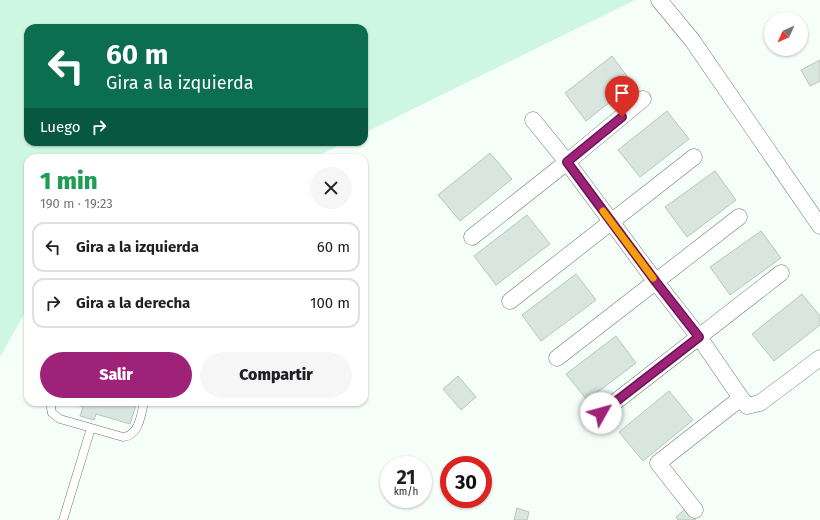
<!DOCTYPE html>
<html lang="es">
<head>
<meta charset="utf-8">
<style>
	body { margin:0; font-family:"Fira Sans",sans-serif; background:#f6f6f6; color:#202124; height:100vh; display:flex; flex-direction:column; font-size:15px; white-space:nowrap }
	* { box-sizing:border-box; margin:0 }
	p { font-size:13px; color:#757577 }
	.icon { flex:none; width:22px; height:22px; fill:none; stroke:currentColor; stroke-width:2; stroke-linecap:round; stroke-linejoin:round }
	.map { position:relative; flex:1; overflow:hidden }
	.details { position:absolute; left:24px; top:154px; width:344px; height:252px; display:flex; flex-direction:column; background:#fff; border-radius:12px; box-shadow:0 1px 3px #0004 }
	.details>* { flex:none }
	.guide { position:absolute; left:24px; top:24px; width:344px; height:122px; border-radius:12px; box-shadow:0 1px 3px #0004; background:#0b6e4f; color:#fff; overflow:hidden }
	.needle { width:26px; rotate:225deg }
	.buttons { position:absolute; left:764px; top:12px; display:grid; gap:8px }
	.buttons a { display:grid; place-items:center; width:44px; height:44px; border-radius:50%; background:#fff; box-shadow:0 1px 3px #0004; font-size:20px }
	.speed { position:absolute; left:380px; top:456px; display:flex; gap:8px; font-size:20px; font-weight:700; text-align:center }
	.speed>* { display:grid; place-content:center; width:52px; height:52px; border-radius:50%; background:#fff; box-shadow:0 1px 3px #0004; line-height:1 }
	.speed small { font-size:10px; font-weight:400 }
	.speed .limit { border:6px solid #d22; background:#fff; color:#111 }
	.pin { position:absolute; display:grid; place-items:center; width:34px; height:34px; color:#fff; margin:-41px -17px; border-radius:50% 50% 50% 0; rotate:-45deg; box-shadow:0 0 4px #0007 }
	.pin .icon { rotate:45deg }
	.me { position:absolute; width:44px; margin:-22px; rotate:52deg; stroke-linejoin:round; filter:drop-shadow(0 0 3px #0008) }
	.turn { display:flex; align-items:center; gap:14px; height:84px; padding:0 16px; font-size:18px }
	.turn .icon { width:52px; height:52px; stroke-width:2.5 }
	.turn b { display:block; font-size:28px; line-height:34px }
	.then { display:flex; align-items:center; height:38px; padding:0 16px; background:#0003; gap:8px; font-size:15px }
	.round { display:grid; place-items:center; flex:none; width:42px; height:42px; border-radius:21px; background:#f6f6f6 }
	.head { display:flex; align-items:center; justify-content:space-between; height:68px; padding:0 16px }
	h1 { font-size:24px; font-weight:800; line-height:30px; color:#1e9e55 }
	.cta { display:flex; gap:8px; margin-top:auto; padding:8px 16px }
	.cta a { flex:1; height:46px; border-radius:24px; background:#9e2278; color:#fff; font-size:16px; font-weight:800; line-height:46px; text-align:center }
	.cta a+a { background:#f6f6f6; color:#202124 }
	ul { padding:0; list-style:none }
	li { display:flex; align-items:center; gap:12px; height:50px; margin:0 8px 6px; padding:0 8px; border:2px solid #e0e0e0; border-radius:12px }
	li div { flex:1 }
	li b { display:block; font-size:15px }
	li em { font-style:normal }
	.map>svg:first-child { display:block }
	.green { fill:#cef7e2 }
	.building { fill:#d9e5df; stroke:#b9c5bf }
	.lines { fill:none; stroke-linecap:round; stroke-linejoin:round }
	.lane-casing { stroke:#6e7973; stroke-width:9 }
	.street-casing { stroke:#6e7973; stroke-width:17 }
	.lane { stroke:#fff; stroke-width:8 }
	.street { stroke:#fff; stroke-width:16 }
	.route-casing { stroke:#67164e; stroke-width:10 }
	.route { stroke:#9e2278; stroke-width:7 }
	.slow { stroke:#f59e0b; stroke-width:7 }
</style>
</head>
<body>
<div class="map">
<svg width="820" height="520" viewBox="0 0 820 520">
	<rect width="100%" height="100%" fill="#f5fef9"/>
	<!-- green -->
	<path class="green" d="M 0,0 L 635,0 L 364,133 L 364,28 L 28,28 L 28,142 L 346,142 L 313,158 L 28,158 L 28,307 L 0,357 Z"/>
	<!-- building -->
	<path class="building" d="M 612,56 L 633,84 L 586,121 L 565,93 Z
		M 820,60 L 820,81 L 810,86 L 801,70 Z
		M 667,111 L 689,139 L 640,177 L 618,150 Z
		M 490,153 L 512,179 L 460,221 L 438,195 Z
		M 715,171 L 736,200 L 687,237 L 665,207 Z
		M 527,215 L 550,244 L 496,285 L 474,256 Z
		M 761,231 L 781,258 L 730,295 L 710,267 Z
		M 576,274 L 596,300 L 541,341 L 522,315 Z
		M 802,294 L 820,316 L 820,325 L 774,361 L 752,334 Z
		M 616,336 L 636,363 L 587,400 L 566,374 Z
		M 458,376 L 476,397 L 461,410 L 443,389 Z
		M 669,391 L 693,420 L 643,461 L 619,432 Z
		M 67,402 L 137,402 L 130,424 L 96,414 L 94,420 L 80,416 L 83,407 Z
		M 517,508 L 529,512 L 527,520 L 514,520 Z
		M 686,508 L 696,520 L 678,520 L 676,517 Z"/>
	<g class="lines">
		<!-- lane casing -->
		<g class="lane-casing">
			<path id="lane" d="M 52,402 L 51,408 L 52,413 L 60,419 L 123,437 C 139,436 141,415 144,402
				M 63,520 L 91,428"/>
		</g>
		<!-- street casing -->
		<g class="street-casing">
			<path id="street" d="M 659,0 L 692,40 L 820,226
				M 533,120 L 567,162 L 656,282 L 699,337 L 741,398 L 747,406 L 760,403 L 820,358
				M 472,237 L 567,162 L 643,99
				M 510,301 L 694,157
				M 557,358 L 739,217
				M 601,413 L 781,273
				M 695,510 L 658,463 L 741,398"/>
		</g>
		<!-- lane -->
		<use href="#lane" class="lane"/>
		<!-- street -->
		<use href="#street" class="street"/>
	</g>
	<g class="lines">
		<!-- route casing -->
		<g class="route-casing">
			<path id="route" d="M 601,413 L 699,337 L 656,282 L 567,162 L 622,117"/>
		</g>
		<!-- route -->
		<use href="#route" class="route"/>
		<!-- slow -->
		<path class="slow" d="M 603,211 L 653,278"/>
	</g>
</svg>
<div class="buttons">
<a><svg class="needle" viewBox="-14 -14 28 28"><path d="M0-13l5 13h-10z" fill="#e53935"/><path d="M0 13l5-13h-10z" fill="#757577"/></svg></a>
</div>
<div class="speed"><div>21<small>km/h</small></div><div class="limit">30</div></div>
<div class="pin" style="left:622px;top:117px;background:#d93025"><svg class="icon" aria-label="arrive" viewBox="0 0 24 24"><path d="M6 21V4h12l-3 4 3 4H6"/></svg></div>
<svg class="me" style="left:601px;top:413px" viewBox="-20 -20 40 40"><circle r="19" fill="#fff"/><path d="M0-13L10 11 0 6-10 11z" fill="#9e2278"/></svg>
<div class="guide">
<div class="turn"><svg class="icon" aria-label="left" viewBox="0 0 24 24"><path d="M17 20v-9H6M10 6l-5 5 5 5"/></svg><div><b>60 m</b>Gira a la izquierda</div></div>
<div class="then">Luego<svg class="icon" aria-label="right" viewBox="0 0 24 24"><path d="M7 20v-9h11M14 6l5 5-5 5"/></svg></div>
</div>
<section class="details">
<div class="head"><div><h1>1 min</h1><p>190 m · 19:23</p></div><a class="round"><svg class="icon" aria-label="close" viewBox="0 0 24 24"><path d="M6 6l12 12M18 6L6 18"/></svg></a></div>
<ul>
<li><svg class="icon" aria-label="left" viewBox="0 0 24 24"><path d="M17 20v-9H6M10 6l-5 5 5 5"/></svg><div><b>Gira a la izquierda</b></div><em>60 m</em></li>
<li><svg class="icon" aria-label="right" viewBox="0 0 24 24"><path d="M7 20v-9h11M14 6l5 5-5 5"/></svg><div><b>Gira a la derecha</b></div><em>100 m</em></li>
</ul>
<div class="cta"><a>Salir</a><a>Compartir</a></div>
</section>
</div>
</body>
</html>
